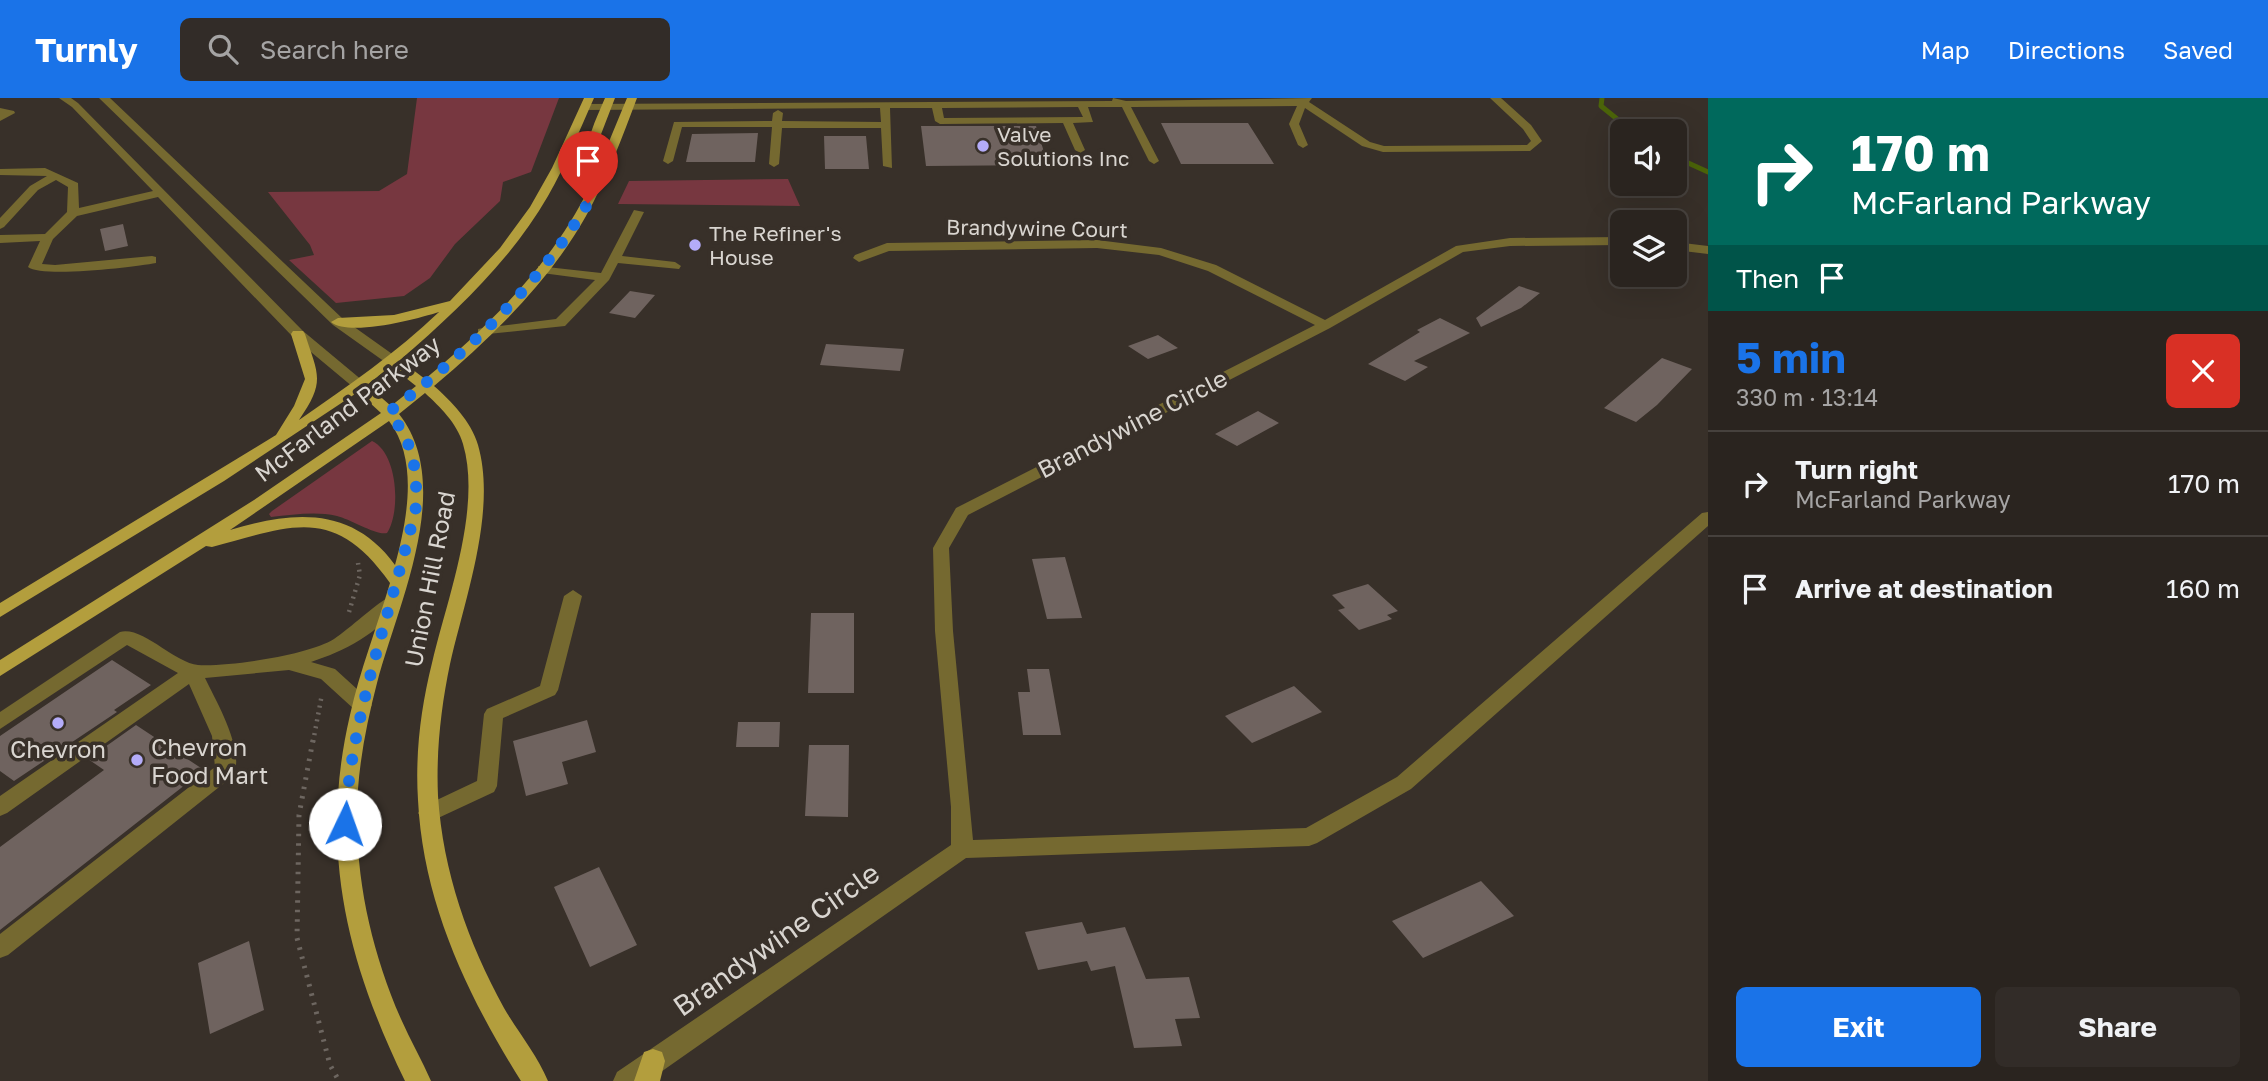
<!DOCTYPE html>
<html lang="en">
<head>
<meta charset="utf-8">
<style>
	body { margin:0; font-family:"Golos Text",sans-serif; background:#322c28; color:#f1f3f6; height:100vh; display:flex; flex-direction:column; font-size:26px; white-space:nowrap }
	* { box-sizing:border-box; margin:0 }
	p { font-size:23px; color:#a5a4a4 }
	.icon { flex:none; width:38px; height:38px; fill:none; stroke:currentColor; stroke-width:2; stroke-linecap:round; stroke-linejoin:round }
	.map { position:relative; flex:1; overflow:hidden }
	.panel { display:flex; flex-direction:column; background:#2a241f; width:560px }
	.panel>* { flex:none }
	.hud { background:#00695c; color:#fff; overflow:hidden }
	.fabs { position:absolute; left:1610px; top:21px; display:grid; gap:14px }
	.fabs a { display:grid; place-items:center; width:77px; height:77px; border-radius:10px; background:#2a241f; box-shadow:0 7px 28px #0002,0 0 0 2px #46413d; font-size:35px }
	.pin { position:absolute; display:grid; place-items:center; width:60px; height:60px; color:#fff; margin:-72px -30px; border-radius:50% 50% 50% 0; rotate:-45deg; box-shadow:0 0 7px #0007 }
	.pin .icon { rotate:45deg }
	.me { position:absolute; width:77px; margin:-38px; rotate:3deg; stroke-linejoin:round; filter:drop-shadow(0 0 5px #0008) }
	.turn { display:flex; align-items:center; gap:24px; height:147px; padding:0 28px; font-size:32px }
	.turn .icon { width:91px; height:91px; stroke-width:2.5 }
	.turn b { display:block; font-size:49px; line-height:60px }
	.then { display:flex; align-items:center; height:66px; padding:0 28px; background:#0003; gap:14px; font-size:26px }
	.round { display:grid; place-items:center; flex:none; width:74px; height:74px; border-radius:10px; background:#322c28 }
	.overview { display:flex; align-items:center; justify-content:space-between; height:119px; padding:0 28px }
	h1 { font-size:42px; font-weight:700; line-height:52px; color:#1a73e8 }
	.cta { display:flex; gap:14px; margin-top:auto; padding:14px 28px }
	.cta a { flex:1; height:80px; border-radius:10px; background:#1a73e8; color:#fff; font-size:28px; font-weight:700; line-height:80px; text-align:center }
	.cta a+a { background:#322c28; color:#f1f3f6 }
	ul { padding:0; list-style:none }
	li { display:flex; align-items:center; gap:21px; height:105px; padding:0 28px; border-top:2px solid #46413d }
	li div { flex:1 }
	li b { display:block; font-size:26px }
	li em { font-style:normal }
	header { display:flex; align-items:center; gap:42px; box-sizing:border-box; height:98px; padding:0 35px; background:#1a73e8; color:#fff }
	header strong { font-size:33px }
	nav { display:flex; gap:38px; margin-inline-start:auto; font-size:24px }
	.search { width:490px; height:63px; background:#322c28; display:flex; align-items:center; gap:18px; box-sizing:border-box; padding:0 24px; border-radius:10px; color:#a5a4a4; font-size:26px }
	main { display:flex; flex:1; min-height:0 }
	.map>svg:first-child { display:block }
	.green { fill:#773740 }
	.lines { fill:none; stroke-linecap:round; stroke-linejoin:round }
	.stream { stroke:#4b6409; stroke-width:5 }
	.building { fill:#6f635f }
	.path-far1 { stroke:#6d6660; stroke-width:4.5; stroke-dasharray:2 5; stroke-linecap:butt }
	.path { stroke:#6d6660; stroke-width:5; stroke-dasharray:2.5 7; stroke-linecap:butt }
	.minor { fill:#756930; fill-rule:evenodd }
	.major { fill:#b39e3d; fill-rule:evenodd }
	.route { stroke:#1a73e8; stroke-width:12; stroke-dasharray:0 21.6 }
	.poi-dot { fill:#b4acf9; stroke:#383029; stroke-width:2.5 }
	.labels { text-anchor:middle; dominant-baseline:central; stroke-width:7; stroke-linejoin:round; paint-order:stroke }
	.far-poi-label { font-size:21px; fill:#d9d5d0; stroke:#383029; text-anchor:start }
	.far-street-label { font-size:21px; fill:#d9d5d0; stroke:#383029 }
	.street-label { font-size:24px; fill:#d9d5d0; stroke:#383029 }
	.poi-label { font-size:24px; fill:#d9d5d0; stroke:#383029; text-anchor:start }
	.near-street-label { font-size:28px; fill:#d9d5d0; stroke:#383029 }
</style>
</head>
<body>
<header>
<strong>Turnly</strong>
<div class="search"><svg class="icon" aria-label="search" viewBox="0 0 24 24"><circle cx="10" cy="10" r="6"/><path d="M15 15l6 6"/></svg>Search here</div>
<nav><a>Map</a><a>Directions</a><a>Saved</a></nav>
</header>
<main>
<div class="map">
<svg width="1708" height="983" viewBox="0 0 1708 983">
	<rect width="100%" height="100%" fill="#383029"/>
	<!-- green -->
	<path class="green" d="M 417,0 L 559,0 L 531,74 L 503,84 L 500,103 L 455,146 L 430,180 L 404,198 L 336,205 L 289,162 L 314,157 L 310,147 L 268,94 L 379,93 L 407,76 Z
		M 788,81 L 800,108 L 618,106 L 629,83 Z
		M 372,343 C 398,355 401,414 387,435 C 377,438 350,421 337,418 C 315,413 293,417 271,419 L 269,416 L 272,413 Z"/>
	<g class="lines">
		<!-- stream -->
		<path class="stream" d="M 1602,0 L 1601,8 L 1632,33
			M 1675,59 L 1708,74"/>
	</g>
	<!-- building -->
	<path class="building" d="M 1161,25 L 1248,25 L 1274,66 L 1181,66 Z
		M 921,28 L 1036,28 L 1048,67 L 926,68 Z
		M 758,35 L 755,64 L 686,64 L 692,36 Z
		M 824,38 L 866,38 L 869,71 L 825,71 Z
		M 123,126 L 128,148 L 105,153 L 100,131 Z
		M 1519,188 L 1540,195 L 1521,210 L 1481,229 L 1476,220 Z
		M 630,193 L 655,197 L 635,220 L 609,215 Z
		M 1440,220 L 1470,235 L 1414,263 L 1428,269 L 1405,283 L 1368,266 L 1420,234 L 1417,232 Z
		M 1158,237 L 1178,250 L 1148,261 L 1128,248 Z
		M 826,246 L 904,251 L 900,273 L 820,267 Z
		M 1662,260 L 1692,271 L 1657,307 L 1636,324 L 1604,310 Z
		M 1258,313 L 1279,325 L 1237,348 L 1215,336 Z
		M 1065,459 L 1082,520 L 1047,521 L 1032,461 Z
		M 1368,486 L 1398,513 L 1387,517 L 1392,521 L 1359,532 L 1338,512 L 1345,510 L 1332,497 Z
		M 811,515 L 854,515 L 854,595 L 808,595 Z
		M 112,562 L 151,587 L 114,612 L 117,614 L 14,683 L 0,673 L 0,638 Z
		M 1027,571 L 1049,571 L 1061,637 L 1023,637 L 1018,594 L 1030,594 Z
		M 1294,588 L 1322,614 L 1252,645 L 1225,618 Z
		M 587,622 L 596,654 L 562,664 L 568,686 L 526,698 L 513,643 Z
		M 738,624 L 780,624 L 779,649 L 736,649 Z
		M 136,627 L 204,672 L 0,832 L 0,749 L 104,672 L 88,661 Z
		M 809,647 L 849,647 L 848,719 L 805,718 Z
		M 599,769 L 637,847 L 590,869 L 554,789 Z
		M 1481,783 L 1514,818 L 1423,860 L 1392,823 Z
		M 1082,824 L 1087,836 L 1125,829 L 1146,881 L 1189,879 L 1200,920 L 1175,921 L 1182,948 L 1134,950 L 1115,868 L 1091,873 L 1087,863 L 1038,872 L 1025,834 Z
		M 249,843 L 264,912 L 210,936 L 198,865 Z"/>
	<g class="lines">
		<!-- path-far1 -->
		<path class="path-far1" d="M 349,514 L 360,477 L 358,465
			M 313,644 L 322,596"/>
		<!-- path -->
		<path class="path" d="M 313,642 L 299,717 L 297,840 L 330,967 L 339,983"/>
		<!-- minor -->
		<path class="minor" d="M 59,0 L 71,0 L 78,5 L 303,233 L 363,283 L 363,289 L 353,289 L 293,239 L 158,99 L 77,118 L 53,141 L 42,166 L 55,167 L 152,158 L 156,159 L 156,165 C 135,169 42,180 28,169 L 40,143 L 0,145 L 0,137 L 45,136 L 67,114 L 68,89 L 56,82 L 38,92 L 4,129 L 0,131 L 0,120 L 30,88 L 47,78 L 0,77 L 0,71 L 45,70 L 78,85 L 79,110 L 153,93 L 72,9 Z
			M 99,0 L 110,0 L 343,221 L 395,258 L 395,264 L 385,264 L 333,227 Z
			M 1113,0 L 1126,3 L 1312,0 L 1309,4 L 1370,44 L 1384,48 L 1527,47 L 1531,43 L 1523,31 L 1490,0 L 1501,0 L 1531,27 L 1542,43 L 1530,53 L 1383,54 L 1362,48 L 1305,10 L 1299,26 L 1308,47 L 1303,50 L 1298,47 L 1289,26 L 1297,8 L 1131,9 L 1159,63 L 1154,66 L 1149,63 L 1122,9 L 1088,9 L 1093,24 L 1073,25 L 1085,52 L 1080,55 L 1075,52 L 1063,25 L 940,26 L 935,23 L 932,10 L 890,10 L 892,70 L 883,68 L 881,30 L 782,30 L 779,66 L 774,69 L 769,66 L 772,29 L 682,29 L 673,63 L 668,66 L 663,63 L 674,24 L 772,23 L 773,15 L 778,12 L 783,15 L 782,23 L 881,24 L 880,10 L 585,12 L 580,9 L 585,6 L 1112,3 ZM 1078,9 L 1083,19 L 944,20 L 942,10 Z
			M 0,10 L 14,13 L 15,15 L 0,23 Z
			M 634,112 L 644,114 L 622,158 L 675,164 L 681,168 L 679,171 L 618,165 L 609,182 L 565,228 L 478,237 L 478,231 L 483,230 L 556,221 L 595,182 L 542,175 L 538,174 L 538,168 L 601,175 Z
			M 1622,139 L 1622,147 L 1510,148 L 1463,154 L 1330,230 L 968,417 L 949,450 L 953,533 L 973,742 L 1306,730 L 1397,679 L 1702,415 L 1708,414 L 1708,428 L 1411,691 L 1317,745 L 1309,748 L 966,760 L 648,983 L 613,983 L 617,974 L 951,747 L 951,709 L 935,533 L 933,450 L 956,410 L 1315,227 L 1208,173 L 1159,157 L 1097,150 L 889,153 L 859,164 L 853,160 L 855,157 L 887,145 L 1097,142 L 1161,150 L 1216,167 L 1325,222 L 1456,148 L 1510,140 Z
			M 1675,144 L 1708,148 L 1708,156 L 1675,152 Z
			M 573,492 L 582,498 L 558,592 L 555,597 L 503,620 L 497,688 L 494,694 L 436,721 L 429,724 L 422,721 L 418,715 L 422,709 L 477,683 L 484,616 L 487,611 L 540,588 L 564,498 Z
			M 390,499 L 399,505 C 379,536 344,553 311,564 L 335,571 L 369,602 L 372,607 L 369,612 L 362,614 L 355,612 L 321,581 L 289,572 L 205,580 C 216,603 246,654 233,678 L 8,857 L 0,860 L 0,836 L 215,669 L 212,638 L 189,586 L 7,715 L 0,718 L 0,698 L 178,575 L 127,547 L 0,631 L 0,614 L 120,534 C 143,528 174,565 198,567 C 228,569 309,557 334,541 C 348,532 380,502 390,499 Z"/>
		<!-- major -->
		<path class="major" d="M 584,0 L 594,0 C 579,33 566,67 548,98 C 511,162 456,214 400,262 L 425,281 C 490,227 552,166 589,90 C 579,57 592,30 605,0 L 615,0 L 598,44 L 596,75 L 627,0 L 637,0 C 622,40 607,80 586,118 C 549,184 491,240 434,288 C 451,303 471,323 478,347 C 497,413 465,500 450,566 C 441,609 436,654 438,698 C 443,774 468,844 504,910 C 518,934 537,957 548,983 L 521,983 C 467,897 423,804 418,702 C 415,656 421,609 432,565 C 447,501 482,410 463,346 C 457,325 440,309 425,295 L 399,316 C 456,388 397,508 377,585 C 365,631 356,679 357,726 C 358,793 374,859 401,921 C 410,942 422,962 431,983 L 405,983 C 346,862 319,750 350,617 C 360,572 377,529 390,485 C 334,406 292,428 212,449 L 206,448 L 0,578 L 0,562 L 254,402 L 381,315 L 358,294 L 224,383 L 0,519 L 0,505 L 276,337 L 294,308 L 305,281 L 291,236 L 293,233 L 303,233 L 305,236 C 318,277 326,283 299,322 C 348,288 396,255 439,214 C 417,221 349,239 331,224 L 338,220 L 394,217 L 450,203 L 500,150 L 530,109 L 552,70 ZM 391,268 L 416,288 L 391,308 L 367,287 ZM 389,323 C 419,362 407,423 395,467 C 352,408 293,413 230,432 Z
			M 653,951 L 662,954 L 665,963 L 660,983 L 634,983 L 644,954 Z"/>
	</g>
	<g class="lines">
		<!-- route -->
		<path class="route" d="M 345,726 C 351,616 391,515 416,409 C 417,370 414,346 389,314 C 466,255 538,189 588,105"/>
	</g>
	<!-- markers -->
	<g class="poi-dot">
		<circle cx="983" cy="48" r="7"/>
		<circle cx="695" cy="147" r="7"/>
		<circle cx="58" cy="625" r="7"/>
		<circle cx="137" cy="662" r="7"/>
	</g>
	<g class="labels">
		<!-- far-poi labels -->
		<g class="far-poi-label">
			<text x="997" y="36">Valve<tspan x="997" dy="24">Solutions Inc</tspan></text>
			<text x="709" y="135">The Refiner's<tspan x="709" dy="24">House</tspan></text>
		</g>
		<!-- far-street labels -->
		<g class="far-street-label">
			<text transform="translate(1037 130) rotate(1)">Brandywine Court</text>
		</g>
		<!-- street labels -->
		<g class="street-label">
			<text transform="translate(347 310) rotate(-37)">McFarland Parkway</text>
			<text transform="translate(1132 325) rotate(-27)">Brandywine Circle</text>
			<text transform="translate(429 481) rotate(-79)">Union Hill Road</text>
		</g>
		<!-- poi labels -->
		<g class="poi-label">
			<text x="151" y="648">Chevron<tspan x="151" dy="28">Food Mart</tspan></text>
			<text x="58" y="650" text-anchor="middle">Chevron</text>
		</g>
		<!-- near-street labels -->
		<g class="near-street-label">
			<text transform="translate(776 841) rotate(-35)">Brandywine Circle</text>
		</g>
	</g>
</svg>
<div class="fabs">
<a><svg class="icon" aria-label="sound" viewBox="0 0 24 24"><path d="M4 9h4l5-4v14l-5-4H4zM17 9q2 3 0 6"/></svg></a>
<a><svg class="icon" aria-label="layers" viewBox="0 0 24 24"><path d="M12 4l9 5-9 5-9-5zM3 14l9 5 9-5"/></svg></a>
</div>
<div class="pin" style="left:588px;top:105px;background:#d93025"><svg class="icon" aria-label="arrive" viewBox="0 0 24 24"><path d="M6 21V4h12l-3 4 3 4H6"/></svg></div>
<svg class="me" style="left:345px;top:726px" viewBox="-20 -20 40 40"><circle r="19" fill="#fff"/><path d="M0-13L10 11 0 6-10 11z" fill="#1a73e8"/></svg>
</div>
<section class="panel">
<div class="hud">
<div class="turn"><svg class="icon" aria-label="right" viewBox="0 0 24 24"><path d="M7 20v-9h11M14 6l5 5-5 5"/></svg><div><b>170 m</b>McFarland Parkway</div></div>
<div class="then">Then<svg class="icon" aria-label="arrive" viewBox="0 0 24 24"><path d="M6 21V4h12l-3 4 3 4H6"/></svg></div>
</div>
<div class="overview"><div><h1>5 min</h1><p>330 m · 13:14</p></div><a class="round" style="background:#d93025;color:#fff"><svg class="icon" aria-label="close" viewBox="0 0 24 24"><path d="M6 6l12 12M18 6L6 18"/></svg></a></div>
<ul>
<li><svg class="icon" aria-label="right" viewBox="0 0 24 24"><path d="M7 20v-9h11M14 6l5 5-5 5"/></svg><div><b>Turn right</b><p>McFarland Parkway</p></div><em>170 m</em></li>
<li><svg class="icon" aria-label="arrive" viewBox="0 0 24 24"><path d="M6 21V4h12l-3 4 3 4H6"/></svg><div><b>Arrive at destination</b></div><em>160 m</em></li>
</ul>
<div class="cta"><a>Exit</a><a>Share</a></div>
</section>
</main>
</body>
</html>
